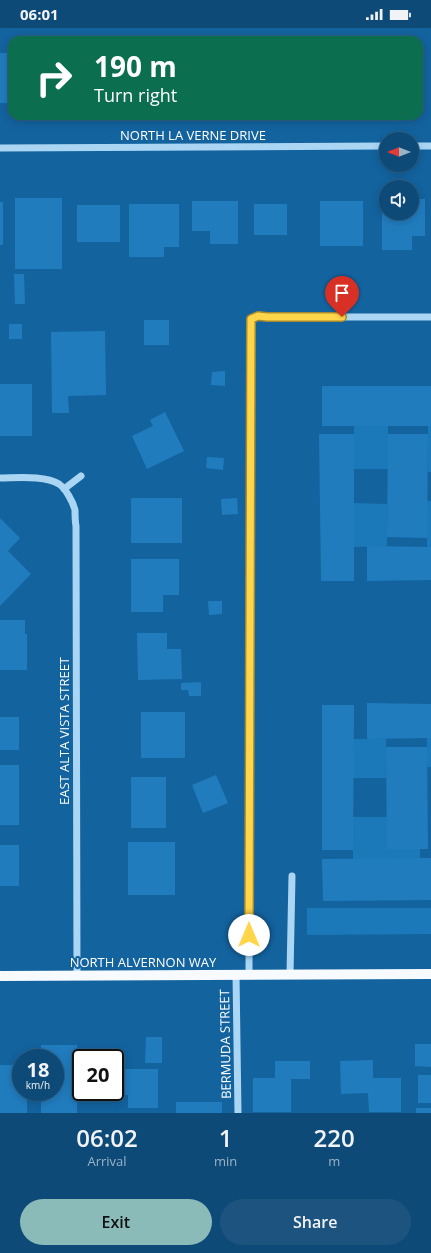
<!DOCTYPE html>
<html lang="en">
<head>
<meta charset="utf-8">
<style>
	body { margin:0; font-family:"Open Sans",sans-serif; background:#1c547f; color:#f1f3f6; height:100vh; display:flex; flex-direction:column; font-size:15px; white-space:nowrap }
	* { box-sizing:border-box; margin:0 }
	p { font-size:13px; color:#9bb3c6 }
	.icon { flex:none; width:22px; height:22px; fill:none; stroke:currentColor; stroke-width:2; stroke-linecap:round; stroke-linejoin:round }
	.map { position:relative; height:1085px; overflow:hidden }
	.sheet { display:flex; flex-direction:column; background:#0e4a77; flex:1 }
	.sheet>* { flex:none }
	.guide { position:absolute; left:8px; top:8px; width:415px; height:84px; border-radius:12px; box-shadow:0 2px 10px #0003,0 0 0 1px #2e6289; background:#0b6e4f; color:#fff; overflow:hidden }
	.needle { width:26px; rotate:270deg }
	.fabs { position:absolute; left:379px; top:104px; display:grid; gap:8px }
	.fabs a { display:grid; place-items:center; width:40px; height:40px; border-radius:50%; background:#0e4a77; box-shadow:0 2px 10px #0003,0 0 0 1px #2e6289; font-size:20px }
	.speed { position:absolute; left:12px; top:1021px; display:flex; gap:8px; font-size:20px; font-weight:700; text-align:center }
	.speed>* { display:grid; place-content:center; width:52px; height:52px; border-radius:50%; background:#0e4a77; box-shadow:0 2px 10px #0003,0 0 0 1px #2e6289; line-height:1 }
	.speed small { font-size:10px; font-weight:400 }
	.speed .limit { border:2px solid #111; border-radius:6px; background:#fff; color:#111 }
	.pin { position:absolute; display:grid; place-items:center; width:34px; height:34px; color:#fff; margin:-41px -17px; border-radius:50% 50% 50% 0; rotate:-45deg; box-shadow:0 0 4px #0007 }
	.pin .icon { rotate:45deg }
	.me { position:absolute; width:44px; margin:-22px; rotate:0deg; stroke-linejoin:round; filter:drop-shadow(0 0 3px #0008) }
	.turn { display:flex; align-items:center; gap:14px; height:84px; padding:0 20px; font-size:18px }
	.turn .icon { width:52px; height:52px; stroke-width:2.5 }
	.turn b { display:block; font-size:28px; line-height:34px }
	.eta { display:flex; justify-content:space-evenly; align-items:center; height:68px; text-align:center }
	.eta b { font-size:24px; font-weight:600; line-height:28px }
	.button { display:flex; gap:8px; margin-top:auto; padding:8px 20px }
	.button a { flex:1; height:46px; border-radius:24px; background:#8bbbb9; color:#111; font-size:16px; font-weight:600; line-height:46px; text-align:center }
	.button a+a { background:#1c547f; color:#f1f3f6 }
	.status { display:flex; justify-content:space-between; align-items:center; height:28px; padding:0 20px; background:#0e4a77; direction:ltr }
	.status svg { height:11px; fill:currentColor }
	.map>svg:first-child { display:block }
	.green { fill:#1b78b9 }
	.building { fill:#217cbe }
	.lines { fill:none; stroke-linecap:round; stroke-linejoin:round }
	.minor { stroke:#aad6f4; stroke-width:7 }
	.major { stroke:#f7fbff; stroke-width:10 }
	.route-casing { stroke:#a68a30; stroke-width:10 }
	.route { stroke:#ffd54a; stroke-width:7 }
	.labels { text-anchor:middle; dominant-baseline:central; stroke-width:4; stroke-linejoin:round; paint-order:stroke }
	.street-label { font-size:13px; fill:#fff; stroke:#13639f }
</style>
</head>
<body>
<div class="status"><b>06:01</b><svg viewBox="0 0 49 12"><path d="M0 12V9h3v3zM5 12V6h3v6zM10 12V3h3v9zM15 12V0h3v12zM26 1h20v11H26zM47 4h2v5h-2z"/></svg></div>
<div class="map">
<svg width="431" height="1085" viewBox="0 0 431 1085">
	<rect width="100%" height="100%" fill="#13639f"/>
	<!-- green -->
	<path class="green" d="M 354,398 L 388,398 L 388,441 L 354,441 Z
		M 428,398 L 431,398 L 431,444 L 428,444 Z
		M 427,473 L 431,473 L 431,519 L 427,519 Z
		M 354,475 L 387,476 L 387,518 L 354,519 Z
		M 427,710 L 431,710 L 431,739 L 427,739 Z
		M 353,711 L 386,711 L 386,750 L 353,750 Z
		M 353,789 L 387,789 L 387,821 L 420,821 L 420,831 L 353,831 Z
		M 307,880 L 431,880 L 431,906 L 307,907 Z"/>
	<!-- building -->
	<path class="building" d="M 0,25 L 12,25 L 12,75 L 0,75 Z
		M 15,170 L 62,170 L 62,241 L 15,241 Z
		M 382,171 L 386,171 L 386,185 L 412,185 L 412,171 L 425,171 L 425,208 L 412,208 L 412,222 L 382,222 Z
		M 192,173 L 238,173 L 238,216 L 210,216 L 210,203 L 192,203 Z
		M 320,173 L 363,173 L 363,218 L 320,218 Z
		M 0,174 L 3,174 L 3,217 L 0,217 Z
		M 129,176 L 179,176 L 179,219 L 164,219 L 164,229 L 129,229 Z
		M 254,176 L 287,176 L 287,207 L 254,207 Z
		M 77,177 L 120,177 L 120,214 L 77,214 Z
		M 14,246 L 24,246 L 25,276 L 15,276 Z
		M 144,292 L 169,292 L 169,317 L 144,317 Z
		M 9,296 L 22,296 L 22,311 L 9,311 Z
		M 105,303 L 106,367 L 68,368 L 69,385 L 52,385 L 51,304 Z
		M 225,343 L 225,358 L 211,357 L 212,344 Z
		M 0,356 L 32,356 L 32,408 L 0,408 Z
		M 322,358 L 431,358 L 431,398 L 322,398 Z
		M 165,384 L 184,423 L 147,441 L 132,408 L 153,398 L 150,392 Z
		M 319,406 L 354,406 L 354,553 L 321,553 Z
		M 388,406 L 428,406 L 427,510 L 387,509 Z
		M 207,429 L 224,430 L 223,442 L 206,440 Z
		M 131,470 L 182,470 L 182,515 L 131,515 Z
		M 237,470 L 238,486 L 222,487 L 221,471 Z
		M 0,490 L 20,510 L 8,523 L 31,546 L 0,578 Z
		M 367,518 L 431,519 L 431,552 L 367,553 Z
		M 131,531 L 179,531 L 179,567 L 163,567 L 163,584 L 131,584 Z
		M 208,573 L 222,573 L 222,586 L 209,587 Z
		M 0,592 L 25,592 L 25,606 L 27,606 L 27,642 L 0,642 Z
		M 137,605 L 167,605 L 167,621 L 181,621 L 182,651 L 138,652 Z
		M 201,654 L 201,668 L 189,668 L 188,662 L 181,662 L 181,655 Z
		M 367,675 L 431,676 L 431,710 L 367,711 Z
		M 322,677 L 354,677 L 353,822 L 322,822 Z
		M 141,684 L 185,684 L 185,730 L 141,730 Z
		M 0,689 L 19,689 L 19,722 L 0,722 Z
		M 386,719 L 427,719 L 428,821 L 387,821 Z
		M 0,737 L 19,737 L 19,797 L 0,797 Z
		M 216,747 L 228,775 L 203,785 L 192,757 Z
		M 131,749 L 166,749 L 166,800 L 131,800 Z
		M 128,814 L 175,814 L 175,867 L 128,867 Z
		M 0,817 L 19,817 L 19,858 L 0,858 Z
		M 431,830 L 431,872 L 323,873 L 322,831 Z
		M 146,1009 L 162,1009 L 162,1035 L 145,1035 Z
		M 415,1016 L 431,1016 L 431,1039 L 415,1038 Z
		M 41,1017 L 77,1017 L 77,1085 L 41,1085 L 41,1064 L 55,1064 L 55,1030 L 41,1030 Z
		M 373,1032 L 373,1050 L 401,1050 L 401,1084 L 369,1084 L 368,1065 L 341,1066 L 340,1033 Z
		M 275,1033 L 310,1033 L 310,1051 L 291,1051 L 291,1084 L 253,1084 L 253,1050 L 275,1050 Z
		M 0,1037 L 21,1037 L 21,1064 L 27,1064 L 27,1085 L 0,1085 Z
		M 115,1041 L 158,1041 L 158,1080 L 128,1080 L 128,1067 L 110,1067 L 110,1064 L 115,1064 Z
		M 418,1047 L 431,1047 L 431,1075 L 418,1075 Z
		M 176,1074 L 222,1074 L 222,1085 L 176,1085 Z
		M 416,1080 L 431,1080 L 431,1085 L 416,1085 Z"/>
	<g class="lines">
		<!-- minor -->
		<path class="minor" d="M 412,118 L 431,118
			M 0,120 L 386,118
			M 0,450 C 16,450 45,447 59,456 C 66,461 73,474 75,482 C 75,487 75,493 76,498 L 77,947
			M 64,461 L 81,448
			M 236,946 L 238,1085
			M 249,946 L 251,291 L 258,288 L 267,289 L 431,289
			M 290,946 L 292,848"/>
		<!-- major -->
		<path class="major" d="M 0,948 L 431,946"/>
	</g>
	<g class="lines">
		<!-- route casing -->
		<g class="route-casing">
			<path id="route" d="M 249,907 L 251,291 L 258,288 L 267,289 L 342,289"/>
		</g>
		<!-- route -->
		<use href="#route" class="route"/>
	</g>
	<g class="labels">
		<!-- street labels -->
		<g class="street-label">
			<text x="193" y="107">NORTH LA VERNE DRIVE</text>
			<text transform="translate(64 703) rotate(-90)">EAST ALTA VISTA STREET</text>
			<text x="143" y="934">NORTH ALVERNON WAY</text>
			<text transform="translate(225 1016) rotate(-91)">BERMUDA STREET</text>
		</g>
	</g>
</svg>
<div class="fabs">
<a><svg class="needle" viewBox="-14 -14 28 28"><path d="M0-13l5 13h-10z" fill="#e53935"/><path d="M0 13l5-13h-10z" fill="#9bb3c6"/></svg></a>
<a><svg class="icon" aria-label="sound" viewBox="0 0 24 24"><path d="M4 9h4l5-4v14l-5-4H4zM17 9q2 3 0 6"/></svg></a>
</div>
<div class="speed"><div>18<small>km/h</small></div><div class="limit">20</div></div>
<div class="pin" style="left:342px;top:289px;background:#d93025"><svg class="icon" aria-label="arrive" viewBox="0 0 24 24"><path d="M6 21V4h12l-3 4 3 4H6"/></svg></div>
<svg class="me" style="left:249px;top:907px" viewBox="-20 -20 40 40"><circle r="19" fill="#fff"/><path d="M0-13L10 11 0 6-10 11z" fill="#ffd54a"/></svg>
<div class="guide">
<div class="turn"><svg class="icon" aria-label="right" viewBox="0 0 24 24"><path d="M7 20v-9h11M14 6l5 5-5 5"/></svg><div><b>190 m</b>Turn right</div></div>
</div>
</div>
<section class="sheet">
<div class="eta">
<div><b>06:02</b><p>Arrival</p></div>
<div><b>1</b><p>min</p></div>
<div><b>220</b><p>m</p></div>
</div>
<div class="button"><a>Exit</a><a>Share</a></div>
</section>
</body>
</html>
